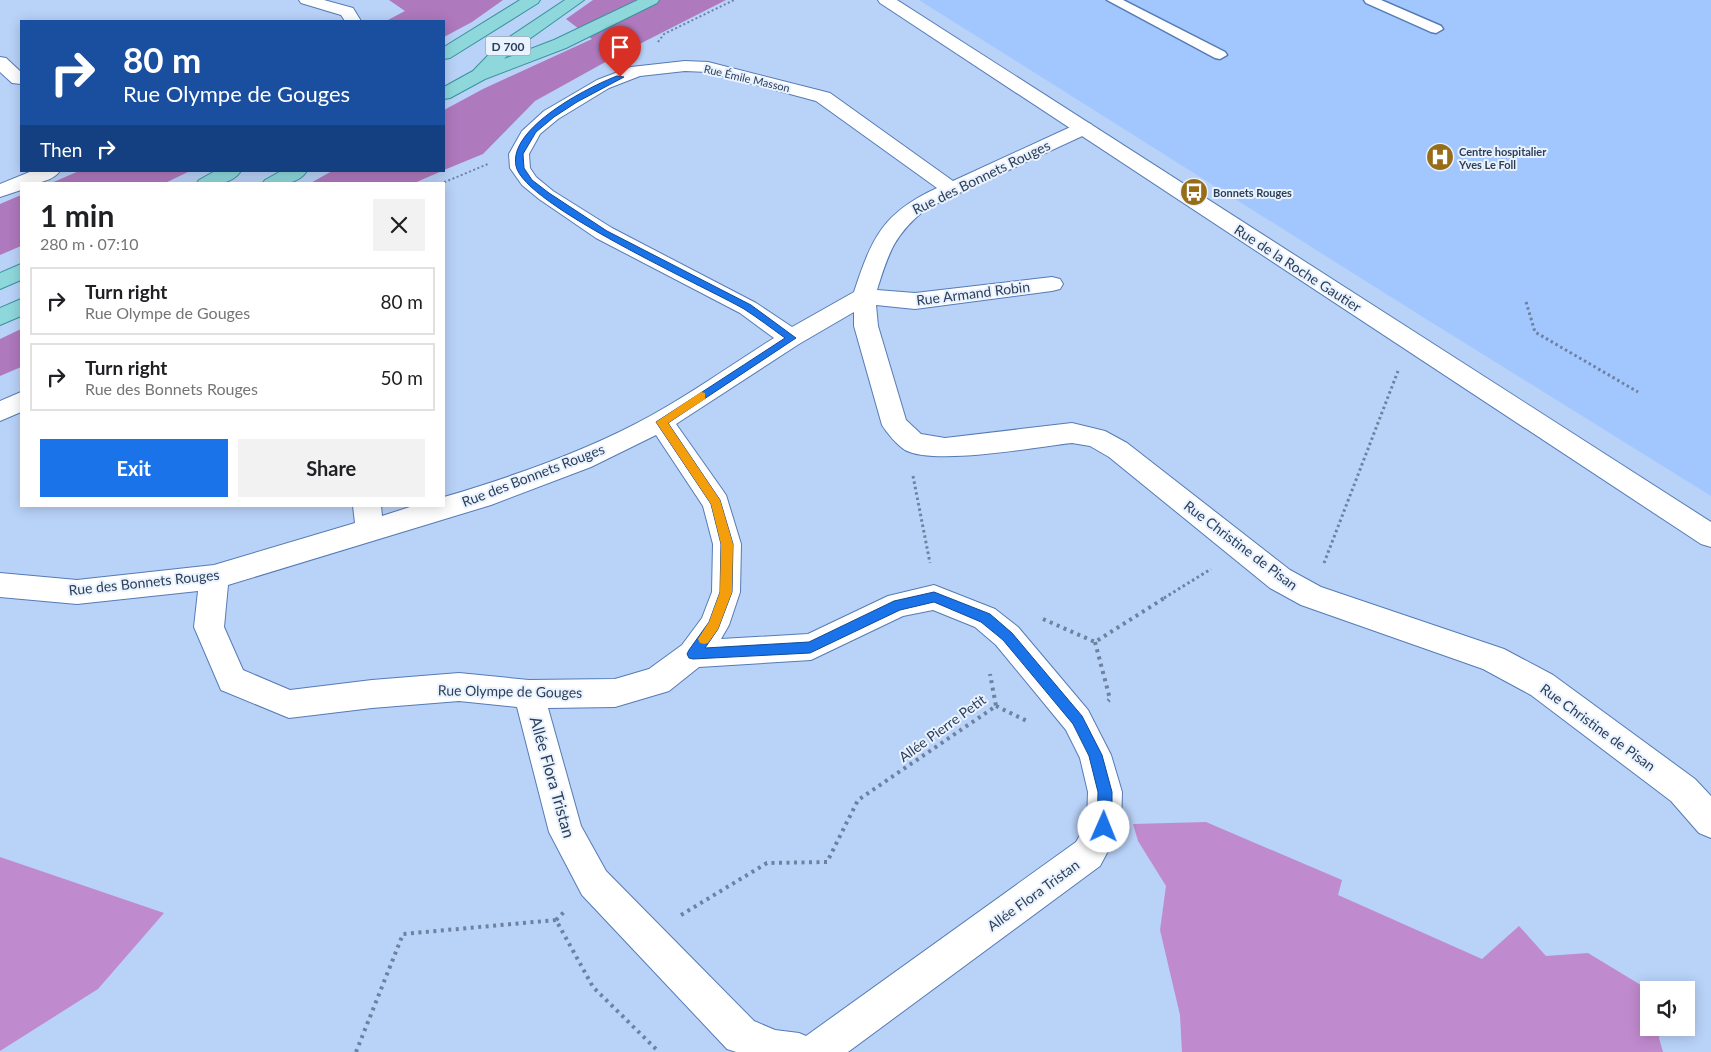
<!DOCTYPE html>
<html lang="en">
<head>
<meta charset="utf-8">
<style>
	body { margin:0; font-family:Lato,sans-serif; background:#f2f2f2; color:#202124; height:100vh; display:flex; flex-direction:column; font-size:19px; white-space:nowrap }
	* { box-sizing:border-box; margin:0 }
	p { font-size:16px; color:#757577 }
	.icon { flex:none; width:28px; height:28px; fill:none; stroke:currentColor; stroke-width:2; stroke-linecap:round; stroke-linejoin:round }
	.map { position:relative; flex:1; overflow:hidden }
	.side { position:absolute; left:20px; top:182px; width:425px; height:325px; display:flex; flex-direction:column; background:#fff; border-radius:0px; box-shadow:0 2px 12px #0003 }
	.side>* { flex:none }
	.top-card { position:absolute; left:20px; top:20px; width:425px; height:152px; border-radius:0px; box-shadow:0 2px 12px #0003; background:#1a4fa0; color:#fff; overflow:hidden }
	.controls { position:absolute; left:1640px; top:981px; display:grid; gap:10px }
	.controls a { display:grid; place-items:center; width:55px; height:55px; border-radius:0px; background:#fff; box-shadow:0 2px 12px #0003; font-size:25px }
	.pin { position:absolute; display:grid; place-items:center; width:42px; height:42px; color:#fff; margin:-51px -21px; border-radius:50% 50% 50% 0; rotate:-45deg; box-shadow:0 0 5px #0007 }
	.pin .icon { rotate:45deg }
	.me { position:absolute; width:55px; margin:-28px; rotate:1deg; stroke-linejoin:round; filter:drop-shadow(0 0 4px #0008) }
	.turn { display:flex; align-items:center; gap:18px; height:105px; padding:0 20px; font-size:22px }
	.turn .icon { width:65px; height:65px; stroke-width:2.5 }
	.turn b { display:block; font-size:35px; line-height:42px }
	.then { display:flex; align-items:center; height:48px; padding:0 20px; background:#0003; gap:10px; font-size:19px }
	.round { display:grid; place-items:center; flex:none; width:52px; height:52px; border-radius:0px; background:#f2f2f2 }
	.headline { display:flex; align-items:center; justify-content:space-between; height:85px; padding:0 20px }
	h1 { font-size:30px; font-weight:700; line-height:38px }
	.cta { display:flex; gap:10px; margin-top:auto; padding:10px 20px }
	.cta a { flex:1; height:58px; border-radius:0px; background:#1a73e8; color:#fff; font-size:20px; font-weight:700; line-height:58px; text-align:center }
	.cta a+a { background:#f2f2f2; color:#202124 }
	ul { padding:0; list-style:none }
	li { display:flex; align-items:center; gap:15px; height:68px; margin:0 10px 8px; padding:0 10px; border:2px solid #e0e0e0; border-radius:0px }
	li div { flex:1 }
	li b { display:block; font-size:19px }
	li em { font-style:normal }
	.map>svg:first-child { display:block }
	.built { fill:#a2c6fe }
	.green { fill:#c08ace }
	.forest { fill:#af79bd }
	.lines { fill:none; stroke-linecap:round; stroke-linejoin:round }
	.service-casing { stroke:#557bb5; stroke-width:3 }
	.minor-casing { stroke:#557bb5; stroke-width:2 }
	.tertiary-casing { stroke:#557bb5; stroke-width:2 }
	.primary-casing { stroke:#3b919d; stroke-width:2 }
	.path-far2 { stroke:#6d82a1; stroke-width:2; stroke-dasharray:2 2.5; stroke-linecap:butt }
	.path-far1 { stroke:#6d82a1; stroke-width:3; stroke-dasharray:2.5 3; stroke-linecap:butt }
	.path { stroke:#6d82a1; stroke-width:4; stroke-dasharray:3 4.5; stroke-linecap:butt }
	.service { fill:#fff; fill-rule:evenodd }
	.minor { fill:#fff; fill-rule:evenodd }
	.tertiary { fill:#fff; fill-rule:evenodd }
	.primary { fill:#8ed8db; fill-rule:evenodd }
	.route { fill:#1a73e8; stroke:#114b97 }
	.slow { fill:#f59e0b }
	.labels { text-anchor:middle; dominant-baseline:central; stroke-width:4; stroke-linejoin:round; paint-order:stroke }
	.far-street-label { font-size:11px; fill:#2d3e57; stroke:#e9f2ff }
	.far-poi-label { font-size:11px; font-weight:bold; fill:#2d3e57; stroke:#e9f2ff; text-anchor:start }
	.shield { fill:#e9f2ff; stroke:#657489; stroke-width:1 }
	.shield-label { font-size:12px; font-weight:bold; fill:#2d3e57 }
	.street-label { font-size:14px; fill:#2d3e57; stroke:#e9f2ff }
	.near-street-label { font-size:16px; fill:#2d3e57; stroke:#e9f2ff }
</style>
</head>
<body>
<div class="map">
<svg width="1711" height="1052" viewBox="0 0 1711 1052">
	<rect width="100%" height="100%" fill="#b9d2f8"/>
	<!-- built -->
	<path class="built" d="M 919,0 L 1711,0 L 1711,496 L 1418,314 Z"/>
	<!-- green -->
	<path class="green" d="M 1206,822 L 1342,880 L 1338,895 L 1482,959 L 1519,926 L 1546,956 L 1588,953 L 1649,990 L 1649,1028 L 1661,1028 L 1659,1038 L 1663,1052 L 1182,1052 L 1180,1015 L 1160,930 L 1166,886 L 1138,841 L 1133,824 Z
		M 0,857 L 164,913 L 98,989 L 0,1051 Z"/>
	<!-- forest -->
	<path class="forest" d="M 389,0 L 503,0 L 472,22 L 444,37 L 444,21 L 386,21 L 405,11 Z
		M 593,0 L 726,0 L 618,55 L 535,101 L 483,154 L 444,170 L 444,110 L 483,89 L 592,39 L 566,19 Z
		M 79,171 L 190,171 L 163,184 L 49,184 Z
		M 332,171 L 442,171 L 412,184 L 309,184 Z
		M 21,195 L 21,246 L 0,255 L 0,204 Z
		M 21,329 L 21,367 L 0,376 L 0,339 Z"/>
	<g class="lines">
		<!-- service casing -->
		<g class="service-casing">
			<path id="service" d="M 1107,0 L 1123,0 L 1225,52 L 1227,55 L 1220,59 L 1215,58 Z
				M 1364,0 L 1381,0 L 1441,26 L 1443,29 L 1436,33 L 1431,32 L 1366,3 Z"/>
		</g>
		<!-- minor casing -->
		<g class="minor-casing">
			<path id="minor" d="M 299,0 L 324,0 L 353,8 L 361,21 L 345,21 L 341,15 L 301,3 Z
				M 0,57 L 6,58 L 21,72 L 21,84 L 12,83 L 0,72 Z
				M 685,61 L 708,62 L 830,93 L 953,181 L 1077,124 L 1084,122 L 1091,124 L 1094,128 L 1091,132 L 927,208 C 895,234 889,251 877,290 L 915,293 L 1052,277 L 1060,279 L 1063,284 L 1060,289 L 1052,291 L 915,309 L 876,305 L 878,326 L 906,420 L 921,434 L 945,438 L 1072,423 L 1105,431 L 1127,443 L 1290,570 L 1321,587 L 1504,649 L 1553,675 L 1695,779 L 1711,796 L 1711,838 L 1699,833 L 1671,801 L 1531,695 L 1483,669 L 1301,605 L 1270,588 L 1109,457 L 1090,446 L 1072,443 C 1036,447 935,466 905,450 C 897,445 887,433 882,425 L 854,326 L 854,312 L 799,344 L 676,424 L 726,495 L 741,544 L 740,592 L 729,625 L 721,639 L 808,634 L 888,596 L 934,585 L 995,609 L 1018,627 L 1088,710 L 1111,755 L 1122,792 L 1121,827 L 1100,866 L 848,1052 L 736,1052 L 727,1049 L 582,895 L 549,832 L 517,707 L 459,701 L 372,708 L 289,718 L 221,690 L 194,627 L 198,591 L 77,604 L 0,597 L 0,573 L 77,580 L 214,565 L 355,523 L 353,506 L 381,506 L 382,516 L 413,506 L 444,506 L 444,497 C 515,476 587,451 652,415 C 694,392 734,363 774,338 L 740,313 L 596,238 L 539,199 L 522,185 L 510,168 L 509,154 L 522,131 L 544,111 L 597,80 L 631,67 ZM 685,71 L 708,72 L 816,101 L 937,188 C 883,213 872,237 854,292 L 792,327 L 756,303 L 612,228 L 553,191 L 536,177 L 530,168 L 529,154 L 540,134 L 558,119 L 609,88 L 640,76 ZM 656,435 L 703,506 L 713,544 L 712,592 L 702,618 L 682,645 L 649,669 L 615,679 L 529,680 L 459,673 L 372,680 L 290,690 L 243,670 L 224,627 L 228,585 L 491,505 L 591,467 ZM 933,610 L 975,627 L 996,645 L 1066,730 L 1080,758 L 1088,792 L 1087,823 L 1076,842 L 806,1036 L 799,1033 L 775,1030 L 754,1021 L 606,871 L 581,826 L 548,708 L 615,707 L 669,691 L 699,667 L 811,660 L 903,616 Z
				M 32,171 L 60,171 C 52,182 34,184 21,184 L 21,190 L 0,197 L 0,184 Z
				M 21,392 L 21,412 L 0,421 L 0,401 Z"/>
		</g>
		<!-- tertiary casing -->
		<g class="tertiary-casing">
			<path id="tertiary" d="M 878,0 L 897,0 L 1711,522 L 1711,547 L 1701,544 L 880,3 Z"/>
		</g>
		<!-- primary casing -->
		<g class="primary-casing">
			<path id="primary" d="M 520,0 L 540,0 L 538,3 L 450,58 L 444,59 L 444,47 Z
				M 565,0 L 584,0 L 511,52 L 504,59 L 554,40 L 638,0 L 659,0 L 657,3 L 566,48 L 485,79 L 450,98 L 444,99 L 444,87 L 473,71 L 499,44 Z
				M 215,171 L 241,171 C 231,186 212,184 196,184 L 199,180 Z
				M 281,171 L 307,171 C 297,186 278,184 262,184 L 265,180 Z
				M 21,264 L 21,280 L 0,289 L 0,273 Z
				M 21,299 L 21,316 L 0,325 L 0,308 Z"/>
		</g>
		<!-- path-far2 -->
		<path class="path-far2" d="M 658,42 L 664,34 L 734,0
			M 440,184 L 488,164"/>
		<!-- path-far1 -->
		<path class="path-far1" d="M 1526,302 L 1535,332 L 1638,392
			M 913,476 L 930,563
			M 1324,563 L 1398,371
			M 1164,598 L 1211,569"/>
		<!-- path -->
		<path class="path" d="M 1043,619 L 1095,642 L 1166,597
			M 1095,642 L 1110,699 L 1108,701
			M 996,706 L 1029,722
			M 681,915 L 767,863 L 827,862 L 858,800 L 996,706 L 990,674
			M 556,920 L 566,910
			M 356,1052 L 403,934 L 556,920 L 593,987 L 659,1052"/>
		<!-- service -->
		<use href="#service" class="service"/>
		<!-- minor -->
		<use href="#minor" class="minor"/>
		<!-- tertiary -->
		<use href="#tertiary" class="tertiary"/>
		<!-- primary -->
		<use href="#primary" class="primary"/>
	</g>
	<!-- route -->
	<path class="route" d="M 617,76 L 624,77 L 577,102 L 554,117 L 536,132 L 523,154 L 524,168 L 532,180 L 549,193 L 607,231 L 751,305 L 796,338 L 668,423 L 720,500 L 733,544 L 732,592 L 718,629 L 705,648 L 809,642 L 894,601 L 934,592 L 990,614 L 1012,633 L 1082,716 L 1102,755 L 1112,792 L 1112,827 L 1109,832 L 1104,834 L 1100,832 L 1097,827 L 1098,792 L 1089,756 L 1073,724 L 1003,640 L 981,622 L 934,602 L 900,610 L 810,653 L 693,659 L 689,658 L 687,654 L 689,650 L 709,622 L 720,592 L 721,544 L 711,504 L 656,422 L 785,338 C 771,328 758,318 744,309 C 704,286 524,205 516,166 C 508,128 588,87 617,76 Z"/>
	<!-- slow -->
	<path class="slow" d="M 701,392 L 705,393 L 705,399 L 668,423 L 720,500 L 733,544 L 732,592 L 718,629 L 708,643 L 704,644 L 700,643 L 698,639 L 709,622 L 720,592 L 721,544 L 711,504 L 656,422 Z"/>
	<!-- icons -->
	<defs>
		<g id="hospital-disc" transform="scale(1.4375)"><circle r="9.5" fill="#976d19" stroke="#e9f2ff"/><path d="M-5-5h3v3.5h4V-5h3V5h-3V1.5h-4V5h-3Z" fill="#fff"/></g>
		<g id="bus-disc" transform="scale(1.4375)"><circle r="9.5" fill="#976d19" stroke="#e9f2ff"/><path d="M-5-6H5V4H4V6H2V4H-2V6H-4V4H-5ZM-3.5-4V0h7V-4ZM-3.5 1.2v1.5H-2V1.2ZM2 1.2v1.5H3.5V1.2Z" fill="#fff"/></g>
	</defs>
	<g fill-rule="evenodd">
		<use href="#hospital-disc" x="1440" y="157"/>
		<use href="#bus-disc" x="1194" y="192"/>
	</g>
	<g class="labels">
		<!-- far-street labels -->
		<g class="far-street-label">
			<text transform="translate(747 78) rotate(13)">Rue Émile Masson</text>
		</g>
		<!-- far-poi labels -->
		<g class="far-poi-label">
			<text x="1459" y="151">Centre hospitalier<tspan x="1459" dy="13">Yves Le Foll</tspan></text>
			<text x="1213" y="192">Bonnets Rouges</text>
		</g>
		<!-- shield labels -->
		<rect class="shield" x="485.5" y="36.5" width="45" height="19" rx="4"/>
		<g class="shield-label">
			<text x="508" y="46">D 700</text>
		</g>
		<!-- street labels -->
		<g class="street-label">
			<text transform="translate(981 177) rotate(-26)">Rue des Bonnets Rouges</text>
			<text transform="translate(1298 268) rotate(33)">Rue de la Roche Gautier</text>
			<text transform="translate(973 293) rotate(-7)">Rue Armand Robin</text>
			<text transform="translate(533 475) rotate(-21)">Rue des Bonnets Rouges</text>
			<text transform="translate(1241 545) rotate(37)">Rue Christine de Pisan</text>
			<text transform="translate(144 582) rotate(-6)">Rue des Bonnets Rouges</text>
			<text transform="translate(510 691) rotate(1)">Rue Olympe de Gouges</text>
			<text transform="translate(1598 727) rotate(36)">Rue Christine de Pisan</text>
			<text transform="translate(942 728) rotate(-36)">Allée Pierre Petit</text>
			<text transform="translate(1033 895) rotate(-36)">Allée Flora Tristan</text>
		</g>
		<!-- near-street labels -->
		<g class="near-street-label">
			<text transform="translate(553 777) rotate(74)">Allée Flora Tristan</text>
		</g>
	</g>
</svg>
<div class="controls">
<a><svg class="icon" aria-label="sound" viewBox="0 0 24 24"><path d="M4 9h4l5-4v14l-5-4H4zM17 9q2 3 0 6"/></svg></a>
</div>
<div class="pin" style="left:620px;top:77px;background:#d93025"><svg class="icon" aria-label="arrive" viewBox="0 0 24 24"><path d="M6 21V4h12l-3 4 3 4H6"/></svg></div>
<svg class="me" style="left:1104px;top:827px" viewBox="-20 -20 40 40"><circle r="19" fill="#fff"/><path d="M0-13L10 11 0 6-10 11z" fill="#1a73e8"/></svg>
<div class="top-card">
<div class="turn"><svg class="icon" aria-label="right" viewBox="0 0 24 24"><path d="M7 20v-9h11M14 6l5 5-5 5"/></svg><div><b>80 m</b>Rue Olympe de Gouges</div></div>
<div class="then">Then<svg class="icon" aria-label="right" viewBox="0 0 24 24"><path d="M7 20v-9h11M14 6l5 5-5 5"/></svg></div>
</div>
<section class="side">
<div class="headline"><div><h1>1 min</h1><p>280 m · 07:10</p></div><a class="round"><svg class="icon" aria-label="close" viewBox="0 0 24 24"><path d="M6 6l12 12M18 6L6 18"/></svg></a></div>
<ul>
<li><svg class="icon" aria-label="right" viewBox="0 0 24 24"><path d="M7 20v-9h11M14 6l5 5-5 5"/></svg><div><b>Turn right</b><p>Rue Olympe de Gouges</p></div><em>80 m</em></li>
<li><svg class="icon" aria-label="right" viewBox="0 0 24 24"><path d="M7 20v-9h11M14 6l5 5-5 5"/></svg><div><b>Turn right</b><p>Rue des Bonnets Rouges</p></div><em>50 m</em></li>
</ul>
<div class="cta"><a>Exit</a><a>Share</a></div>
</section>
</div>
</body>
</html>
